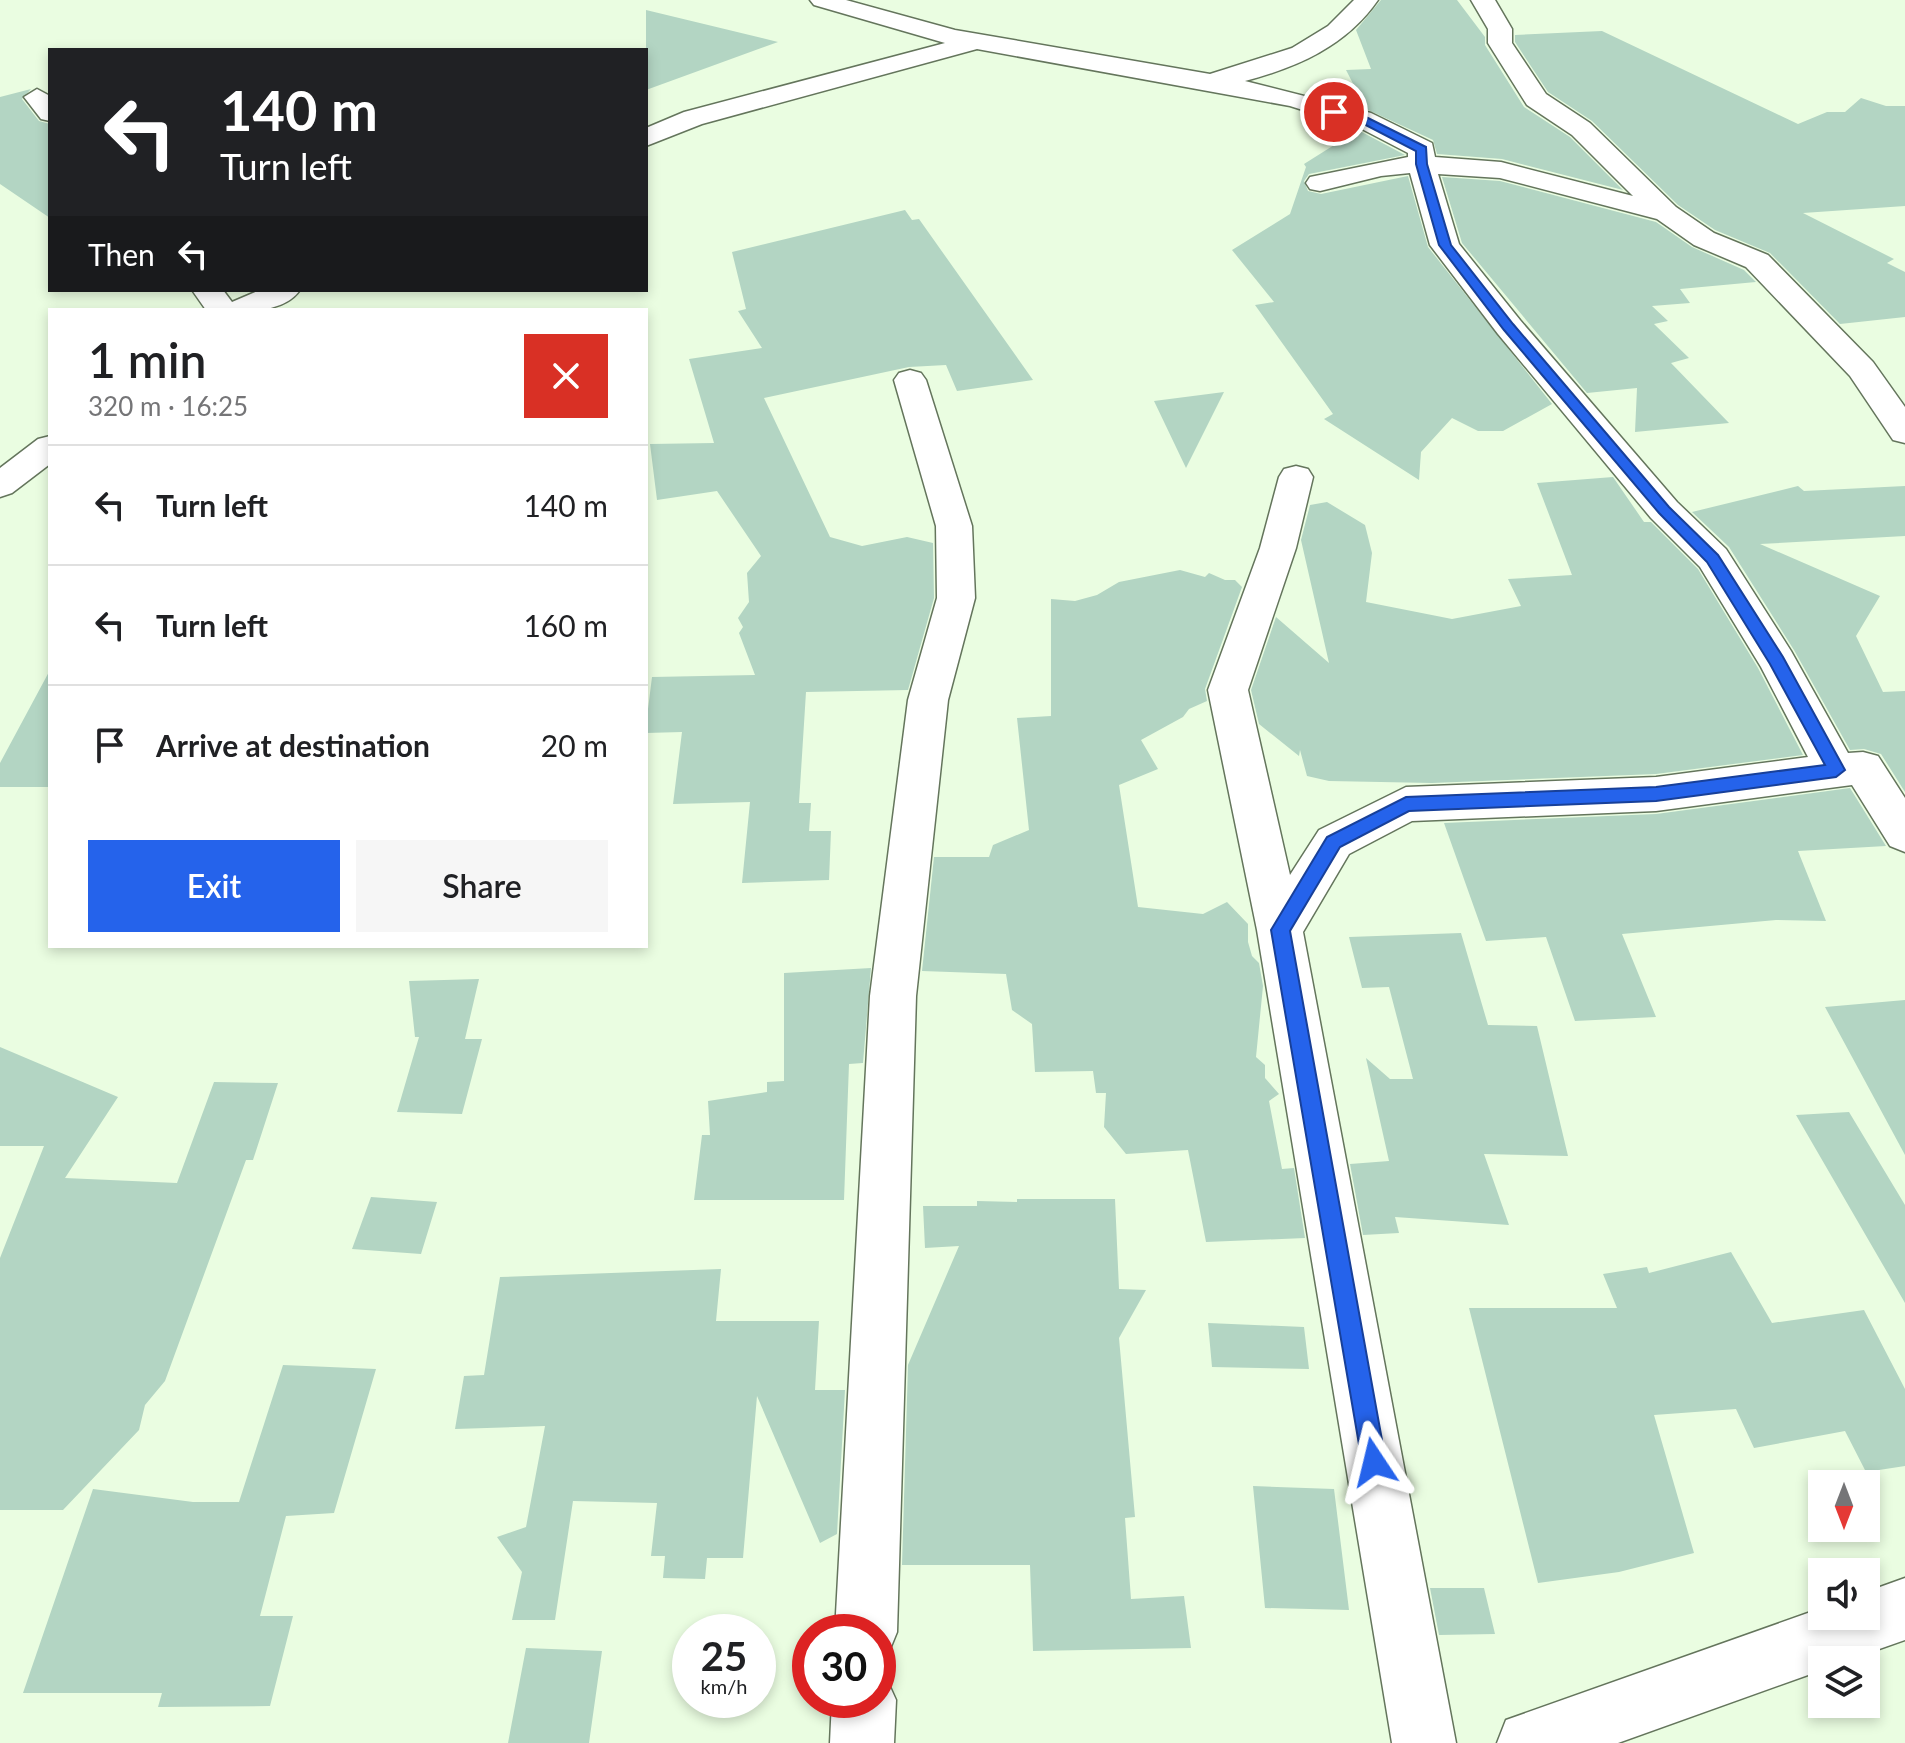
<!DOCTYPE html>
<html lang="en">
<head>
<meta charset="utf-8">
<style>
	body { margin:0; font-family:Lato,sans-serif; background:#f6f6f6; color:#202124; height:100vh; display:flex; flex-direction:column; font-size:30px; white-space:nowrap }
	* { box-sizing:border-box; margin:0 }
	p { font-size:26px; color:#757577 }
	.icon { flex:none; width:44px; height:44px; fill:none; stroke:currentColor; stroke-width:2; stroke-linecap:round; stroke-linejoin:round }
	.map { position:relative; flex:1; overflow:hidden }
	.sheet { position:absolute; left:48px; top:308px; width:600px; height:640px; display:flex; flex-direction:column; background:#fff; border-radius:0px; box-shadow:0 4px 12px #0003 }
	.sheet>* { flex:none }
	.top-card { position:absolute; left:48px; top:48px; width:600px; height:244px; border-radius:0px; box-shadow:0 4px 12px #0003; background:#202124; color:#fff; overflow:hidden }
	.needle { width:52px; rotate:180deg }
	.controls { position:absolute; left:1808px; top:1470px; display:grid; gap:16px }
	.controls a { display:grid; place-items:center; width:72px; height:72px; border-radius:0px; background:#fff; box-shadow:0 4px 12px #0003; font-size:40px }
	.speed { position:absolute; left:672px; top:1614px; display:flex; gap:16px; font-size:40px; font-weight:700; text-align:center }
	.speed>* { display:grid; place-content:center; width:104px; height:104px; border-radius:50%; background:#fff; box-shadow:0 4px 12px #0003; line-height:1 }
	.speed small { font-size:20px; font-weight:400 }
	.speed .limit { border:12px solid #d22; background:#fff; color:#111 }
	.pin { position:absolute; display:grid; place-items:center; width:68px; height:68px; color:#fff; margin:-34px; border:4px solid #fff; border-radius:50%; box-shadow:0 2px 8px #0007 }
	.me { position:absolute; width:88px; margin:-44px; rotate:350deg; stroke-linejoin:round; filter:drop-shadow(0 0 6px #0008) }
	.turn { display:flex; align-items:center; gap:28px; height:168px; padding:0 40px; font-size:36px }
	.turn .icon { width:104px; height:104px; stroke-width:2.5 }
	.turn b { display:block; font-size:56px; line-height:68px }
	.then { display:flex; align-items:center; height:76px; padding:0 40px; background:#0003; gap:16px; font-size:30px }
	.round { display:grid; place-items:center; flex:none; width:84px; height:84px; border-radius:0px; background:#f6f6f6 }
	.summary { display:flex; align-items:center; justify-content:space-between; height:136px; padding:0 40px }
	h1 { font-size:48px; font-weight:600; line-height:60px }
	.cta { display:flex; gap:16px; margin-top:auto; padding:16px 40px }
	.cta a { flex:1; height:92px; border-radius:0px; background:#2563eb; color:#fff; font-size:32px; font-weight:600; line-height:92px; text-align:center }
	.cta a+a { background:#f6f6f6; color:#202124 }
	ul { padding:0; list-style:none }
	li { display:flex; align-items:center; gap:24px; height:120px; padding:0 40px; border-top:2px solid #e0e0e0 }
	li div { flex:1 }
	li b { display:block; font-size:30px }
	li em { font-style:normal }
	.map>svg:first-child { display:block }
	.building { fill:#b3d5c3 }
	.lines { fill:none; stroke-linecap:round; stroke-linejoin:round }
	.minor-casing { stroke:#64755c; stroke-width:3 }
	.minor { fill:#fff; fill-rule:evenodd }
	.route { fill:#2563eb; stroke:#184099; stroke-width:2 }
</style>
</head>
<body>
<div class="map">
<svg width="1905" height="1743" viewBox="0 0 1905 1743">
	<rect width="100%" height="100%" fill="#eafde1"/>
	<!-- building -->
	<path class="building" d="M 1381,0 L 1457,0 L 1485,37 L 1485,45 L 1524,107 L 1570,137 L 1623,190 L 1502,159 L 1437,154 L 1433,140 L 1366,109 L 1346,70 L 1371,69 L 1356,30 Z
		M 646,10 L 778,42 L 646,90 Z
		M 1602,31 L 1798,124 L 1827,112 L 1845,112 L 1861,98 L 1886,106 L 1905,106 L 1905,206 L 1803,213 L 1894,259 L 1887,263 L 1905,272 L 1905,317 L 1840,324 L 1770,253 L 1715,230 L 1678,205 L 1592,121 L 1548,92 L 1515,42 L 1515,35 Z
		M 31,89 L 22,99 L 39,121 L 50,124 L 50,218 L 0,184 L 0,97 Z
		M 1358,130 L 1405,155 L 1309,174 L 1304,181 L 1308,191 L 1321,194 L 1408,176 L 1428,247 L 1552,404 L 1503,431 L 1478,431 L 1452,418 L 1421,452 L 1419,480 L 1324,419 L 1333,414 L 1255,305 L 1274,302 L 1232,250 L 1290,214 L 1306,167 L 1304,164 Z
		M 1442,177 L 1500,181 L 1656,222 L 1692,247 L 1744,270 L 1756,282 L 1680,289 L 1690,303 L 1652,306 L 1668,321 L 1654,324 L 1689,358 L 1671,363 L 1729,423 L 1635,432 L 1637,388 L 1587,393 L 1462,243 Z
		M 905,210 L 912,220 L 919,219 L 1033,380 L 957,391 L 946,365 L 909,367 L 764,398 L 830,537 L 862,546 L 907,537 L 933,543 L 934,598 L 908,690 L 806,692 L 799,803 L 811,803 L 809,831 L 831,831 L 829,880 L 742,883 L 750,802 L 673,804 L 682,732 L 646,733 L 646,725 L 652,677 L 755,675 L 739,633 L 743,627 L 738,618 L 749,602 L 747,573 L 761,556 L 717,491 L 657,500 L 650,444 L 714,443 L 689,359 L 762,348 L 738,311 L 746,309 L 732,252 Z
		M 1224,392 L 1186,468 L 1154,401 Z
		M 1613,477 L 1644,522 L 1651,522 L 1698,569 L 1758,668 L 1803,755 L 1656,774 L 1432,783 L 1329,781 L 1307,776 L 1300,750 L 1299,756 L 1259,724 L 1251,690 L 1276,617 L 1329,663 L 1301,540 L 1310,505 L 1327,502 L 1365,525 L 1372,553 L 1366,602 L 1452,619 L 1521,606 L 1508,579 L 1572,575 L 1537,483 Z
		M 1798,486 L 1804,491 L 1905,486 L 1905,536 L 1760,544 L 1880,596 L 1856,636 L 1883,692 L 1905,691 L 1905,792 L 1881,754 L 1864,749 L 1850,750 L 1794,650 L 1729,547 L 1692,512 Z
		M 1180,570 L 1205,577 L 1209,573 L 1225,580 L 1235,580 L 1242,587 L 1205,689 L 1207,701 L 1189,709 L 1183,717 L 1141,740 L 1158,769 L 1119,785 L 1138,907 L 1203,914 L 1227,902 L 1248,924 L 1248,942 L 1252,956 L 1259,963 L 1263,986 L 1256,1057 L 1265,1065 L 1265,1078 L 1279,1094 L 1269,1101 L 1282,1169 L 1294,1168 L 1305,1238 L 1206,1242 L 1188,1150 L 1126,1154 L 1104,1127 L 1106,1093 L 1096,1093 L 1093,1071 L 1035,1072 L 1032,1024 L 1012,1010 L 1006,974 L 922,971 L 934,857 L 989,857 L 993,845 L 1029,830 L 1017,718 L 1051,716 L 1051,599 L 1075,601 L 1097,595 L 1119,582 Z
		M 50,670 L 50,787 L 0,787 L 0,763 Z
		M 1850,788 L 1886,846 L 1798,851 L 1826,921 L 1776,920 L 1622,934 L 1656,1017 L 1575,1021 L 1546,937 L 1486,941 L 1444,823 L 1656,814 Z
		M 1461,933 L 1488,1025 L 1537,1026 L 1568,1156 L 1484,1154 L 1509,1225 L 1395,1217 L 1399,1233 L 1363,1235 L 1350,1164 L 1389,1161 L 1366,1058 L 1390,1079 L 1413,1079 L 1389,987 L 1362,988 L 1349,937 Z
		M 871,968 L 863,1063 L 849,1064 L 844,1200 L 694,1200 L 702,1135 L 710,1135 L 708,1101 L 767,1092 L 767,1082 L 784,1081 L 784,973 Z
		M 479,979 L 465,1039 L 482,1039 L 462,1114 L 397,1112 L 419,1037 L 415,1037 L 409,981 Z
		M 1905,1000 L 1905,1155 L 1825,1007 Z
		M 0,1047 L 118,1097 L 65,1178 L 177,1183 L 214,1082 L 278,1083 L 253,1160 L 246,1160 L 165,1381 L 145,1405 L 139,1430 L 63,1510 L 0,1510 L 0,1258 L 44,1146 L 0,1146 Z
		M 1849,1112 L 1905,1205 L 1905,1303 L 1796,1115 Z
		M 371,1197 L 437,1202 L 421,1254 L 352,1249 Z
		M 1017,1199 L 1115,1199 L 1119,1289 L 1146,1290 L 1119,1338 L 1135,1517 L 1125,1518 L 1131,1599 L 1184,1596 L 1191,1648 L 1033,1651 L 1030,1565 L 902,1565 L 908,1365 L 959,1246 L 925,1248 L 923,1206 L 977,1206 L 977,1201 L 1017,1202 Z
		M 1731,1252 L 1772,1323 L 1864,1310 L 1905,1389 L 1905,1466 L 1866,1472 L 1845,1431 L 1754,1448 L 1736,1409 L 1654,1415 L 1694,1553 L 1619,1572 L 1538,1583 L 1469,1308 L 1617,1308 L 1603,1274 L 1647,1267 L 1649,1273 Z
		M 721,1269 L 716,1321 L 819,1321 L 815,1390 L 845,1390 L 837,1534 L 820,1543 L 757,1396 L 743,1558 L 707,1558 L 705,1579 L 663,1578 L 665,1556 L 651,1556 L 657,1503 L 573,1501 L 555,1620 L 512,1620 L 522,1572 L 497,1537 L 526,1527 L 545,1426 L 455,1429 L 464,1376 L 484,1375 L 500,1277 Z
		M 1208,1323 L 1304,1327 L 1309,1369 L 1212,1367 Z
		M 283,1365 L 376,1369 L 334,1513 L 286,1516 L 260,1616 L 293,1616 L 270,1706 L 158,1707 L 162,1693 L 23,1693 L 93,1489 L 193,1502 L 239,1502 Z
		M 1253,1486 L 1334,1489 L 1349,1610 L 1265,1608 Z
		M 1430,1588 L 1484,1588 L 1495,1634 L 1439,1635 Z
		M 526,1648 L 602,1651 L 589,1743 L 508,1743 Z"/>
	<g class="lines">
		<!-- minor casing -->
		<g class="minor-casing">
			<path id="minor" d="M 810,0 L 846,0 L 955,30 L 1210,74 L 1292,48 L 1328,26 L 1354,0 L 1378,0 C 1346,46 1298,67 1245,81 L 1371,113 L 1432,143 L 1435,157 L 1501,162 L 1633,196 L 1572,135 L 1527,105 L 1488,43 L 1488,29 L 1471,0 L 1495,0 L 1512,29 L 1512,43 L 1546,94 L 1590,123 L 1676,207 L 1714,233 L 1768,255 L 1873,362 L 1905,407 L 1905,443 L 1893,440 L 1850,376 L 1746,267 L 1694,245 L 1657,219 L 1500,178 L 1438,174 L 1459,244 L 1520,320 L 1677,502 L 1726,549 L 1791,651 L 1848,753 L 1863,752 L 1878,756 L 1905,798 L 1905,852 L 1890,846 L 1852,785 L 1656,811 L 1412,821 L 1349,854 L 1303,932 L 1456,1743 L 1392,1743 L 1257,930 L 1208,690 L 1260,548 L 1279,477 L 1284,469 L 1296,466 L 1308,469 L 1313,477 L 1296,548 L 1248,690 L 1290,875 L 1319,830 L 1406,787 L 1656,777 L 1808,757 L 1761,667 L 1700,567 L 1651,518 L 1498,334 L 1430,245 L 1410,173 L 1381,176 L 1320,191 L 1310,189 L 1306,183 L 1310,177 L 1408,157 L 1408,153 L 1360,128 L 1290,106 L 977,49 L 702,124 L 646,146 L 646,128 L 684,112 L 945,43 L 814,5 Z
				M 37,89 L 50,96 L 50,121 L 41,119 L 24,97 Z
				M 192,290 L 223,290 L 232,302 L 260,290 L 300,290 C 281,317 235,310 206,310 Z
				M 910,370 L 921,373 L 926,380 L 972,526 L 975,598 L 948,700 L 916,996 L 897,1632 L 888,1654 L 878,1658 L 878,1632 L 835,1632 L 870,996 L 908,700 L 937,598 L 936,526 L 894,380 L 899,373 Z
				M 50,436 L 50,464 L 12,493 L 0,497 L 0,468 L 38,439 Z
				M 1905,1578 L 1905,1640 L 1848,1660 L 1822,1660 L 1822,1670 L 1618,1743 L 1497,1743 L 1506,1720 L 1822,1608 L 1822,1616 L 1866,1616 L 1866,1592 Z
				M 878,1674 L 886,1678 L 896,1700 L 894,1743 L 830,1743 L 832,1700 L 878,1700 Z"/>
		</g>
		<!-- minor -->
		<use href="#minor" class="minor"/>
	</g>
	<!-- route -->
	<path class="route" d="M 1334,109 L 1368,118 L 1426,147 L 1427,164 L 1451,245 L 1513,324 L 1669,507 L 1718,555 L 1783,657 L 1845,770 L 1836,777 L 1656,801 L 1409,811 L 1340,847 L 1290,931 L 1386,1462 L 1382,1470 L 1374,1474 L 1365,1470 L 1362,1462 L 1271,930 L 1327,837 L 1406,797 L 1656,787 L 1825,765 L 1770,664 L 1707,562 L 1659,513 L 1504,330 L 1439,245 L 1416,164 L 1416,151 L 1360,122 L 1331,114 Z"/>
</svg>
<div class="controls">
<a><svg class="needle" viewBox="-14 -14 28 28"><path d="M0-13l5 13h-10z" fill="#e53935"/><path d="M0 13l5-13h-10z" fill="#757577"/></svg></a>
<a><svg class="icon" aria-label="sound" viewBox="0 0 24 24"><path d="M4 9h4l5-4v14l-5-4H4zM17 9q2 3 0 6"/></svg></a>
<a><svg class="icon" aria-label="layers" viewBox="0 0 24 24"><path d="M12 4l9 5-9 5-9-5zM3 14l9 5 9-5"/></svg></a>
</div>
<div class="speed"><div>25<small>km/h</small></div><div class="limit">30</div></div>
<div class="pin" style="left:1334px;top:112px;background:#d93025"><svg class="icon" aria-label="arrive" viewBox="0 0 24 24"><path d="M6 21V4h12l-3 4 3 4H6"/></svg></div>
<svg class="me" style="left:1374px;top:1462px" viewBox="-20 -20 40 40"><path d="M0-17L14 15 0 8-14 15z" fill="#2563eb" stroke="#fff" stroke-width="4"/></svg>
<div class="top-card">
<div class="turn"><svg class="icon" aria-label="left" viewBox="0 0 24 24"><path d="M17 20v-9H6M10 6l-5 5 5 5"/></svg><div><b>140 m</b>Turn left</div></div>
<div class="then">Then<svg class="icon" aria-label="left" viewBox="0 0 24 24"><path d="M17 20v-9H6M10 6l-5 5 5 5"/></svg></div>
</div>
<section class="sheet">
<div class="summary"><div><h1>1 min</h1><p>320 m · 16:25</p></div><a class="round" style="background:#d93025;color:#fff"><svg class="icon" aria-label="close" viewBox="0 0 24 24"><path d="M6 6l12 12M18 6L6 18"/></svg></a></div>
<ul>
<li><svg class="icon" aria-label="left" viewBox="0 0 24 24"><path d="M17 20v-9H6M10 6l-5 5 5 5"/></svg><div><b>Turn left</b></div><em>140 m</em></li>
<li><svg class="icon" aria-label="left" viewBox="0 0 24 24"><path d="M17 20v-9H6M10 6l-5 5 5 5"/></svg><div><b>Turn left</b></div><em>160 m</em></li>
<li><svg class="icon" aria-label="arrive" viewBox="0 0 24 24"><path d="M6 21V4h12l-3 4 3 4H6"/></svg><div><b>Arrive at destination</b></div><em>20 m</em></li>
</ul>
<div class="cta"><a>Exit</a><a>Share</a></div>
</section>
</div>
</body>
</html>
